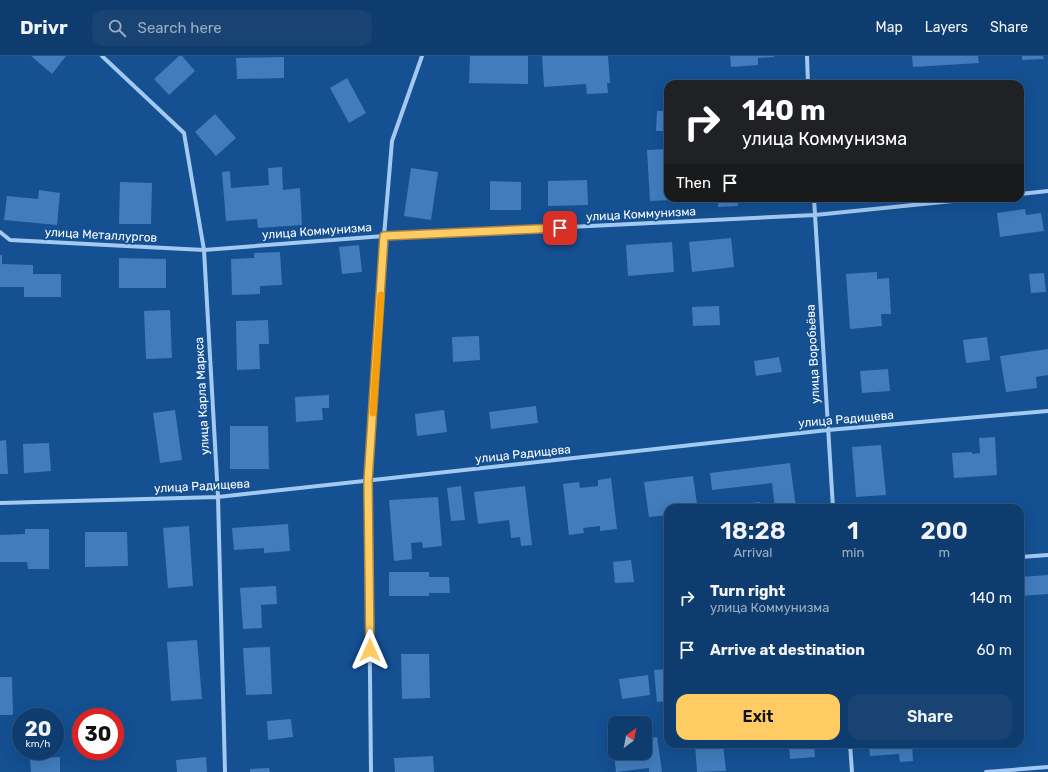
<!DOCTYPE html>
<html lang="en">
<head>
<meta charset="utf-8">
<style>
	body { margin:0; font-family:Rubik,sans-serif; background:#184373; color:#f1f3f6; height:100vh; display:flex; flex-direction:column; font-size:15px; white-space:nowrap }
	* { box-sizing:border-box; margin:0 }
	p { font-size:13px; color:#9badc2 }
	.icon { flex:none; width:22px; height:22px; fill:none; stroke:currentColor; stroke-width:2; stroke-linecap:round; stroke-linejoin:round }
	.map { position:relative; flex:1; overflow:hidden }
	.sheet { position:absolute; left:664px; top:448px; width:360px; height:244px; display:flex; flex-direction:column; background:#0f3c6e; border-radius:12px; box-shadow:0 4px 16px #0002,0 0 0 1px #2f5681 }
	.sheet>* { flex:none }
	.top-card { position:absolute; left:664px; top:24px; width:360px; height:122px; border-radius:12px; box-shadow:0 4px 16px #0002,0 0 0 1px #2f5681; background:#202124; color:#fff; overflow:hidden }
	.needle { width:26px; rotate:32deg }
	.buttons { position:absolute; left:608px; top:660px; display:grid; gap:8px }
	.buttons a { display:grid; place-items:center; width:44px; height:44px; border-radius:8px; background:#0f3c6e; box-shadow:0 4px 16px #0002,0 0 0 1px #2f5681; font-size:20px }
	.speed { position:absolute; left:12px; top:652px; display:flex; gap:8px; font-size:20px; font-weight:700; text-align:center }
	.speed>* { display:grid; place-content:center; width:52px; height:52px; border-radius:50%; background:#0f3c6e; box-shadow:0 4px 16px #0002,0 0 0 1px #2f5681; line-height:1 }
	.speed small { font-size:10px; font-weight:400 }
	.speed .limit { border:6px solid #d22; background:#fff; color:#111 }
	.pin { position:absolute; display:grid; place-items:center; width:34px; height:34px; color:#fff; margin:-17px; border-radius:8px; box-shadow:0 2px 6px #0006 }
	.me { position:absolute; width:44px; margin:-22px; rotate:0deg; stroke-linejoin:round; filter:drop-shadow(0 0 3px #0008) }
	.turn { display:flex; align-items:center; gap:14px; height:84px; padding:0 12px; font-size:18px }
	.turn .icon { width:52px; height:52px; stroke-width:2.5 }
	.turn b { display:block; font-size:28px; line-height:34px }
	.then { display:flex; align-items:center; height:38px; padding:0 12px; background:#0003; gap:8px; font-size:15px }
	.eta { display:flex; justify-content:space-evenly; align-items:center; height:68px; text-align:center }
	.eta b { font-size:24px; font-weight:600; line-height:28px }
	.primary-button { display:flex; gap:8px; margin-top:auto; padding:8px 12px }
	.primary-button a { flex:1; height:46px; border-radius:12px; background:#ffcc63; color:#111; font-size:16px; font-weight:600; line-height:46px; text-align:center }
	.primary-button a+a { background:#184373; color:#f1f3f6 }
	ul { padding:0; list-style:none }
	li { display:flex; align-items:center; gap:12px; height:52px; padding:0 12px }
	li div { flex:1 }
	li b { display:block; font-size:15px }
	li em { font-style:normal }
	header { display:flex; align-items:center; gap:24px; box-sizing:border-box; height:56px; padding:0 20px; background:#0f3c6e; border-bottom:1px solid #2f5681 }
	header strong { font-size:19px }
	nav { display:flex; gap:22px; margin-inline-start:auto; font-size:14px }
	.search { width:280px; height:36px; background:#184373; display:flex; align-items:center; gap:10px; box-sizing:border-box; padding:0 14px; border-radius:12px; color:#9badc2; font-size:15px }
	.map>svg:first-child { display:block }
	.building { fill:#427cbc }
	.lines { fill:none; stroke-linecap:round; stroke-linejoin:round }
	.minor { stroke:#a3c9f1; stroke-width:4 }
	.route-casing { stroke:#a68540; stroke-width:10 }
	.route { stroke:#ffcc63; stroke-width:7 }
	.slow { stroke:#f59e0b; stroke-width:7 }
	.labels { text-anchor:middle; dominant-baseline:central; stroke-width:4; stroke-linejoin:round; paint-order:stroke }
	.street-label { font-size:12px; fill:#fff; stroke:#145092 }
</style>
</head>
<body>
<header>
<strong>Drivr</strong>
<div class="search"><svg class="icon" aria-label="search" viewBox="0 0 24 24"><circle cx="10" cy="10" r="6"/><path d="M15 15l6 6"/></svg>Search here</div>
<nav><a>Map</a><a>Layers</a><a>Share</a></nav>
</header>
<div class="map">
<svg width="1048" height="716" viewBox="0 0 1048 716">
	<rect width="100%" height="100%" fill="#145092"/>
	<!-- building -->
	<path class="building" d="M 31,0 L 66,0 L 52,18 Z
		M 179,0 L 182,0 L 195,15 L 169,39 L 154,23 Z
		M 470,0 L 528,0 L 528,28 L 469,27 Z
		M 542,0 L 608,0 L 610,27 L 607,27 L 608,37 L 587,38 L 586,28 L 544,31 Z
		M 730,0 L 774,0 L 774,1 L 758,2 L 758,9 L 731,11 Z
		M 912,0 L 978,0 L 979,7 L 913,11 Z
		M 1022,0 L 1043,0 L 1044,3 L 1022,4 Z
		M 284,1 L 284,22 L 237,23 L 236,2 Z
		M 347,22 L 366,57 L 349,67 L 330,32 Z
		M 657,55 L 668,55 L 668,75 L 656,75 Z
		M 215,58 L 236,82 L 216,100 L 195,76 Z
		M 668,93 L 668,142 L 673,142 L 673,144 L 650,145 L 647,94 Z
		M 282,111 L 283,134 L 300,132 L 302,169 L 258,172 L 257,163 L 226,165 L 222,116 L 230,115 L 231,132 L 269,129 L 268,112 Z
		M 411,112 L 438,116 L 431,164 L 404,160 Z
		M 587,124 L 588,149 L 548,150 L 548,125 Z
		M 490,125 L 521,126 L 521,154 L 490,154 Z
		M 120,126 L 152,127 L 151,168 L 119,168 Z
		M 39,134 L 60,137 L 57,169 L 4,164 L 7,140 L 38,143 Z
		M 718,142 L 738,142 L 738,150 L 718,151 Z
		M 1025,153 L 1026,159 L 1041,157 L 1044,175 L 1000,181 L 997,157 Z
		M 731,182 L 734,211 L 692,216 L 689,186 Z
		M 672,186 L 674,216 L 628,220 L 626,189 Z
		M 359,189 L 362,216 L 342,218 L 339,191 Z
		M 280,196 L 282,229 L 260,230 L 260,238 L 232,239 L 231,203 L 254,202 L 254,197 Z
		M 0,199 L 2,199 L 2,208 L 33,209 L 33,218 L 61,218 L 61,241 L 24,241 L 24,231 L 0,231 Z
		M 119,202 L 166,203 L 166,232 L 119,232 Z
		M 877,216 L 877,223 L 889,222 L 891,258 L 881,258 L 882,270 L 850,273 L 846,218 Z
		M 1044,217 L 1046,236 L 1031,237 L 1029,218 Z
		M 719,250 L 720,269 L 693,270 L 692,251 Z
		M 170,254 L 172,302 L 146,303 L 144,255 Z
		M 268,264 L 269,288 L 259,288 L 260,313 L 237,314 L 236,265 Z
		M 479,280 L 480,304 L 453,306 L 452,281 Z
		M 987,281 L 990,304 L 966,307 L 963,284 Z
		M 1048,293 L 1048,319 L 1036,321 L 1037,332 L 1006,336 L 1000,300 Z
		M 779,301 L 782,316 L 756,320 L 754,305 Z
		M 888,313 L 890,335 L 862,337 L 860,315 Z
		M 329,339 L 329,352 L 322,352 L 323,364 L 296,366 L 295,341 Z
		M 536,350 L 538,367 L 491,373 L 489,356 Z
		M 175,354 L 182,404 L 160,407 L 153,357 Z
		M 444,354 L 447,376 L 417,380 L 415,358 Z
		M 230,370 L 268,370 L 269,413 L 230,413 Z
		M 995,381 L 997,419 L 954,422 L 952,397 L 972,396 L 972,398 L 980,397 L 979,382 Z
		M 6,384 L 8,418 L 0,418 L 0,385 Z
		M 49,387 L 51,415 L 24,417 L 23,388 Z
		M 881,389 L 886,439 L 856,441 L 852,391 Z
		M 790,407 L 796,452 L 775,452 L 772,427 L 712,434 L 710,417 Z
		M 693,420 L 697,448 L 708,447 L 709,452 L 668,452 L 668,459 L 649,461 L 644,426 Z
		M 611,422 L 617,473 L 600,475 L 600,470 L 583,472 L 584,477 L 569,479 L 563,428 L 579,426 L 580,432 L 598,430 L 598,424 Z
		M 461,430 L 465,464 L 451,465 L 447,432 Z
		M 525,430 L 532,489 L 521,490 L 520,481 L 511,482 L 509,464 L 478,468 L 474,436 Z
		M 438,441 L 442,490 L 423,492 L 422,486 L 411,487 L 412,503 L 394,505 L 389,444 Z
		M 760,446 L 761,452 L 725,452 L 725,450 Z
		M 288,468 L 290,495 L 264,497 L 264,492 L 234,494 L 232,472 Z
		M 189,470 L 193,530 L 168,532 L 163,472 Z
		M 25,473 L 49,473 L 49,513 L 28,513 L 27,506 L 0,506 L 0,479 L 25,478 Z
		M 85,476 L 127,476 L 128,510 L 85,511 Z
		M 631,504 L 634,526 L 615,527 L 613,506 Z
		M 389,516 L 429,516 L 429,521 L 449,521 L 450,537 L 429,537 L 429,540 L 389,540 Z
		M 1048,519 L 1048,538 L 1020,540 L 1020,521 Z
		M 276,530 L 277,548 L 261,549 L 262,572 L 243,573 L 240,532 Z
		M 197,584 L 202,643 L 171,645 L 167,586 Z
		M 270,591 L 272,638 L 246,639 L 243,592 Z
		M 401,598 L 429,598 L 430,642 L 402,643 Z
		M 668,613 L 668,645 L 657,646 L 654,614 Z
		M 648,619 L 650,639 L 622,643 L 619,623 Z
		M 0,621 L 12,621 L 13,659 L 0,659 Z
		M 291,663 L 293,681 L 268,684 L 267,665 Z
		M 657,681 L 662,716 L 649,716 L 649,712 L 616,716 L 614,697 L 645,697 L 645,683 Z
		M 695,688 L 723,688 L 726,715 L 697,716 Z
		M 789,688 L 814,688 L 815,701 L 790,703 Z
		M 869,688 L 912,688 L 913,705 L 900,706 L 899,698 L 870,700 Z
		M 999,688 L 1019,688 L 1019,689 L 999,691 Z
		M 433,700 L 434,716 L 395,716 L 394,702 Z
		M 60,701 L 60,716 L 31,716 L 30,703 Z
		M 206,701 L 207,716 L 177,716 L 176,704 Z
		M 269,712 L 270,716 L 250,716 L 250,713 Z"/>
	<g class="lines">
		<!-- minor -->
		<path class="minor" d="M 102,0 L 184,77 L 204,194 L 218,441 L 225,716
			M 807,0 L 808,28
			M 1020,138 L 1048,135
			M 814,142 L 833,452
			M 0,176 L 10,184 L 204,194 L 384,180 L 815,159 L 982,142
			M 0,447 L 218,441 L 828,374 L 1048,355
			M 1020,501 L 1048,499
			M 850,688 L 852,716
			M 371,716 L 368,425 L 384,180 L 392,85 L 422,0
			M 986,716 L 1048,711"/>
	</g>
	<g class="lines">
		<!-- route casing -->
		<g class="route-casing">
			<path id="route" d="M 370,594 L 368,425 L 384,180 L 560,172"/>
		</g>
		<!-- route -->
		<use href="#route" class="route"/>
		<!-- slow -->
		<path class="slow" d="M 373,357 L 381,239"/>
	</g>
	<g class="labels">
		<!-- street labels -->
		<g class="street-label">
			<text transform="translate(641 158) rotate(-3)">улица Коммунизма</text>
			<text transform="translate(317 175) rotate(-4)">улица Коммунизма</text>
			<text transform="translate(101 179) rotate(3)">улица Металлургов</text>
			<text transform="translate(813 298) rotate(-93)">улица Воробьёва</text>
			<text transform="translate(202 340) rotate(-93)">улица Карла Маркса</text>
			<text transform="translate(846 363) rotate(-5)">улица Радищева</text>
			<text transform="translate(523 398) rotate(-6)">улица Радищева</text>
			<text transform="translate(202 430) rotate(-3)">улица Радищева</text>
		</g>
	</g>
</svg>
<div class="buttons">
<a><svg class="needle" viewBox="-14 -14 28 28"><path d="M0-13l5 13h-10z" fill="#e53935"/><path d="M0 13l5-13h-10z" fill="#9badc2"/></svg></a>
</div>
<div class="speed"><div>20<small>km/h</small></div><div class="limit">30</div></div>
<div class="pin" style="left:560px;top:172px;background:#d93025"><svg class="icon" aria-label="arrive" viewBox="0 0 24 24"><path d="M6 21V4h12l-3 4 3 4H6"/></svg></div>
<svg class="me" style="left:370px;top:594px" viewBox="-20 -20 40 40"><path d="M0-17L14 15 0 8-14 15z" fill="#ffcc63" stroke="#fff" stroke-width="4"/></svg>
<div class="top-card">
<div class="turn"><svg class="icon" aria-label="right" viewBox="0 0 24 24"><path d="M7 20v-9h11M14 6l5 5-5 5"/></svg><div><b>140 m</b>улица Коммунизма</div></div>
<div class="then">Then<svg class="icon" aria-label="arrive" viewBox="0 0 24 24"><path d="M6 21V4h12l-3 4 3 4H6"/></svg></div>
</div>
<section class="sheet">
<div class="eta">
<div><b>18:28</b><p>Arrival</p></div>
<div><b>1</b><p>min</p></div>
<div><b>200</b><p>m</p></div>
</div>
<ul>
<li><svg class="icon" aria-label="right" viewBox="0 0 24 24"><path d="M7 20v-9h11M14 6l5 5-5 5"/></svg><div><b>Turn right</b><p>улица Коммунизма</p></div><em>140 m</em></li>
<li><svg class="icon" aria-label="arrive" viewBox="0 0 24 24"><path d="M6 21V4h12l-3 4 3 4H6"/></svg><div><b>Arrive at destination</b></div><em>60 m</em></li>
</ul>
<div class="primary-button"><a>Exit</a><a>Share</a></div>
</section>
</div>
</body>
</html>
